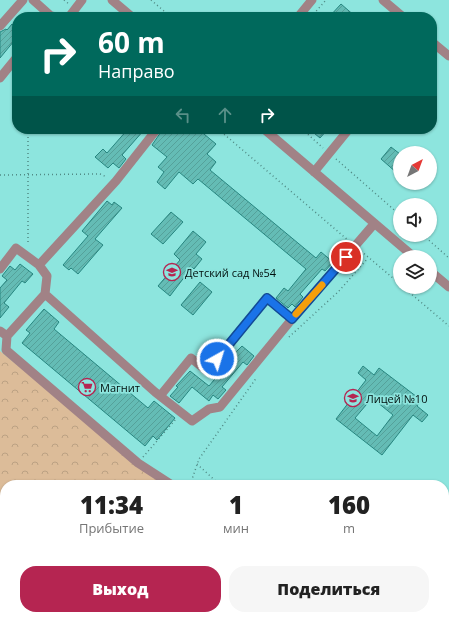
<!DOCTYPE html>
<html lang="ru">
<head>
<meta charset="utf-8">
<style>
	body { margin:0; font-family:"Open Sans",sans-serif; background:#f6f6f6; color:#222; height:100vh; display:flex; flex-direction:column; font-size:15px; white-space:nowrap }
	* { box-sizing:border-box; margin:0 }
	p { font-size:13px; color:#767676 }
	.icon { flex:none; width:22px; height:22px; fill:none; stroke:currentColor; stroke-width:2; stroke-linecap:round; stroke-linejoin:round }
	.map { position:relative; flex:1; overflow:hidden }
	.side { position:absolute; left:0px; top:480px; width:449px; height:140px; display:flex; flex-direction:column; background:#fff; border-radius:16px 16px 0 0; box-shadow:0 1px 3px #0004 }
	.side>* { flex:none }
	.guide { position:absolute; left:12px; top:12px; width:425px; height:122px; border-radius:16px; box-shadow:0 1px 3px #0004; background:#00695c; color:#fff; overflow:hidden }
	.needle { width:26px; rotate:41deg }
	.fabs { position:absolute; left:393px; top:146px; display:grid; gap:8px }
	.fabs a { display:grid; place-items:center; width:44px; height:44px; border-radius:50%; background:#fff; box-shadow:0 1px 3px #0004; font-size:20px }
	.pin { position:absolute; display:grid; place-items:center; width:34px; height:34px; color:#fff; margin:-17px; border:2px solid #fff; border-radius:50%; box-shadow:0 1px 4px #0007 }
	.me { position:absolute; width:44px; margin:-22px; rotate:39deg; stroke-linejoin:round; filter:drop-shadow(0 0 3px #0008) }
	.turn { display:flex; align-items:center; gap:14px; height:84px; padding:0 20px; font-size:18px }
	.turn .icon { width:52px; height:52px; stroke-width:2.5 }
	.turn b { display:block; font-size:28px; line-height:34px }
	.lanes { display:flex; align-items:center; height:38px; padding:0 20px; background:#0003; justify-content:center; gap:20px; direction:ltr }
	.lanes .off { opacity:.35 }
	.eta { display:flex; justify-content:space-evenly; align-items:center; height:68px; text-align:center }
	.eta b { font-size:24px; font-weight:800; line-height:28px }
	.primary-button { display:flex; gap:8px; margin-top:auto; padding:8px 20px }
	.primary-button a { flex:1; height:46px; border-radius:16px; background:#b52551; color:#fff; font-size:16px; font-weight:800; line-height:46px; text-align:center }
	.primary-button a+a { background:#f6f6f6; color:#222 }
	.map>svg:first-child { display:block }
	.forest { fill:url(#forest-crowns) }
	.building { fill:url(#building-hatch); stroke:#278680; fill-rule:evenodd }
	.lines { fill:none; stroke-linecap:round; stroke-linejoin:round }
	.path { stroke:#508984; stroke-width:1.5; stroke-dasharray:1 3; stroke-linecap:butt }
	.minor { stroke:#a18286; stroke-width:9 }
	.route-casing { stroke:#114b97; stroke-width:10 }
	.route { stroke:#1a73e8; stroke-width:7 }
	.slow { stroke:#f59e0b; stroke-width:7 }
	.labels { text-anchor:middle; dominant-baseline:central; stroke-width:3.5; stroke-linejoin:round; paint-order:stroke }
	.poi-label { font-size:11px; fill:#00100e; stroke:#8de5de; text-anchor:start }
</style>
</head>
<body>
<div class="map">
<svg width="449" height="620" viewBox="0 0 449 620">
	<defs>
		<pattern id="forest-crowns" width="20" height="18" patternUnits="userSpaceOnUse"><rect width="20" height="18" fill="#dcbc99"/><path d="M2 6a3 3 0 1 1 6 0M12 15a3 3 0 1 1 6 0" fill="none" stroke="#bba183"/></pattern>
		<pattern id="building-hatch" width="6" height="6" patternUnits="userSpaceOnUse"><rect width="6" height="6" fill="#64bcb5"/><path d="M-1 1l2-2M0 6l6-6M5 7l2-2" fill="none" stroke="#55a19a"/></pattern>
	</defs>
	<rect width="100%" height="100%" fill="#8de5de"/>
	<!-- forest -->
	<path class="forest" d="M 0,351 L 157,479 L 166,485 L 5,485 L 5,547 L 0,542 Z
		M 85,615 L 127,615 L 123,620 L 91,620 Z"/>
	<!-- building -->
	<path class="building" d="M 341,4 L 356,17 L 329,17 Z
		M 12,24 L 17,28 L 17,44 L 14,41 L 0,58 L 0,32 L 6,29 L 7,30 Z
		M 128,129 L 149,129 L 147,132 L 144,130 L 122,155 L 126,159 L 119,168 L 113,163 L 108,168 L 95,157 L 103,149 L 107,153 Z
		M 163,129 L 198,129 L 216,144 L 207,154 L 216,162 L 210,170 L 316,258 L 321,252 L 333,262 L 325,271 L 322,269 L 300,294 L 303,297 L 295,307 L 292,304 L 288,308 L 276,298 L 284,288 L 288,291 L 306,269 L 198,179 L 193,184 L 179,172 L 165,189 L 157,182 L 164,172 L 158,167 L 167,157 L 152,145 Z
		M 309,129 L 328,129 L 320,138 Z
		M 391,147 L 400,154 L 400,169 L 397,173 L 381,159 Z
		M 107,201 L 112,205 L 114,202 L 122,208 L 95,239 L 103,245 L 78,274 L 71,268 L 69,270 L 63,265 L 88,236 L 82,231 Z
		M 171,212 L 183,222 L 163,244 L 151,234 Z
		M 193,231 L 206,242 L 196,254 L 202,259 L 194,269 L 192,267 L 170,296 L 158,286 L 180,260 L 174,254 Z
		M 20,264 L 33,274 L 25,283 L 22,281 L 4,303 L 9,307 L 0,318 L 0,288 L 7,280 L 2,276 L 10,266 L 15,270 Z
		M 200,282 L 212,292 L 193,315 L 181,305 Z
		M 44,309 L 59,322 L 54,329 L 148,408 L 154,401 L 175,418 L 157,440 L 153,436 L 145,446 L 22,343 L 30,333 L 26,330 Z
		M 242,346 L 254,356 L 247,365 L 243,362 L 222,387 L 226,390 L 218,399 L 213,395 L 209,401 L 192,387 L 179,403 L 170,396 L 178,387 L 176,386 L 190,371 L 209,386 L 229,362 L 225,358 L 232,349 L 236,352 Z
		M 363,366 L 374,375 L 379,368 L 421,400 L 417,406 L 428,415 L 422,422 L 413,415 L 382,455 L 336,419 L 366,380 L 358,373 ZM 372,398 L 393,415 L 377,436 L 355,418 Z"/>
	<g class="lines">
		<!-- path -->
		<path class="path" d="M 64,0 L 69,4
			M 151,0 L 171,17
			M 81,14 L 84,17
			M 286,17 L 290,12
			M 311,17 L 326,0
			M 28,129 L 28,245
			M 218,129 L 349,241
			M 302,129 L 323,148
			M 336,159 L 400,215
			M 0,175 L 100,174 L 107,177
			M 423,235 L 449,258
			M 361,251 L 400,284
			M 403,287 L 449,326
			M 289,337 L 338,292 L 368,258
			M 143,457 L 176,419
			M 197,464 L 220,485
			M 190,485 L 199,459 L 257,377
			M 0,573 L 5,577
			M 51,615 L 57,620"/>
		<!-- minor -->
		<path class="minor" d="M 33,0 L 51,16 L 57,17
			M 112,0 L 132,17
			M 383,0 L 403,17
			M 69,17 L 82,0
			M 298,17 L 312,0
			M 0,26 L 23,0
			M 432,42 L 449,56
			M 0,78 L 17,57
			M 264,129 L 414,257
			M 314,172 L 349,129
			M 0,269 L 16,248 L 39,265
			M 430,271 L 449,287
			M 45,294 L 155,392 L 192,421 L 209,409 L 220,407 L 292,319 L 374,224
			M 0,331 L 7,336 L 6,350 L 138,463 L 172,485
			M 7,336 L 45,294 L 47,276 L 39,265 L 116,181 L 157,129
			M 160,396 L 191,358 L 207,371 L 267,298 L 292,319
			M 444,518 L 449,513
			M 0,558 L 5,562
			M 0,615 L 6,620
			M 68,615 L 74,620
			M 125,620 L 129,615
			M 275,620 L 279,615
			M 367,620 L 368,615
			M 408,620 L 412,615"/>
	</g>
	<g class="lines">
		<!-- route casing -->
		<g class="route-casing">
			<path id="route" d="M 217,359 L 267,298 L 292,319 L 346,257"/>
		</g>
		<!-- route -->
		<use href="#route" class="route"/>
		<!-- slow -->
		<path class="slow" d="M 296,314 L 322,285"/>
	</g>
	<!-- icons -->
	<defs>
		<g id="school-ring" transform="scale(0.9)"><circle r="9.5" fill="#8de5de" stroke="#b52551" stroke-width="1.5"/><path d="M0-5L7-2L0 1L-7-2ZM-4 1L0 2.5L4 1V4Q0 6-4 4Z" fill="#b52551"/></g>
		<g id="supermarket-ring" transform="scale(0.9)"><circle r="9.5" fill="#8de5de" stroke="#b52551" stroke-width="1.5"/><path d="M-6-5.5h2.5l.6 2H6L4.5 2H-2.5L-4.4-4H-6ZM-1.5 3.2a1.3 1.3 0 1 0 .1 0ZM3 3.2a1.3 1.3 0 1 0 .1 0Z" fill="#b52551"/></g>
	</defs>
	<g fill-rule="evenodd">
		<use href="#school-ring" x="172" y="272"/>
		<use href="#supermarket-ring" x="87" y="387"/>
		<use href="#school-ring" x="353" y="398"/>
	</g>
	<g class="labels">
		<!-- poi labels -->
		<g class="poi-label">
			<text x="185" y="272">Детский сад №54</text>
			<text x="100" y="387">Магнит</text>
			<text x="366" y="398">Лицей №10</text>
		</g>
	</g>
</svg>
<div class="fabs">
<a><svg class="needle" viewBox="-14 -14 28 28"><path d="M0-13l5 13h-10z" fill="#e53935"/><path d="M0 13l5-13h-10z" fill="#767676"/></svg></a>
<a><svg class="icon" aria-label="sound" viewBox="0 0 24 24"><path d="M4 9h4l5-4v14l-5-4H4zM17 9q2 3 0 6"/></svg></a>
<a><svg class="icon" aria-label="layers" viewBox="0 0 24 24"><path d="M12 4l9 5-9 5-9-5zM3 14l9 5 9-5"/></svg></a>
</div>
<div class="pin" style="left:346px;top:257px;background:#d93025"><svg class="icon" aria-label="arrive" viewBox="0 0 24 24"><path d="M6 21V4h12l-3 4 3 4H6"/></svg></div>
<svg class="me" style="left:217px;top:359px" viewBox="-20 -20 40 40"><circle r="17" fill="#1a73e8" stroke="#fff" stroke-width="3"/><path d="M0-11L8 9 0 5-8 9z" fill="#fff"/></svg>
<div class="guide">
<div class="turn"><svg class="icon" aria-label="right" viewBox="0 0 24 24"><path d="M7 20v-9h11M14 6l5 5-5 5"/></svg><div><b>60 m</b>Направо</div></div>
<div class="lanes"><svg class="icon off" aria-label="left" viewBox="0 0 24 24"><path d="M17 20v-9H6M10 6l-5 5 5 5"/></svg><svg class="icon off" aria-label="ahead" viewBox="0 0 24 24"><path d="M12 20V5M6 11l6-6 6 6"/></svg><svg class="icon" aria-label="right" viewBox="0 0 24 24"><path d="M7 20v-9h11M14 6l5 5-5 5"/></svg></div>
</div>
<section class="side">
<div class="eta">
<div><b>11:34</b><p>Прибытие</p></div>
<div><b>1</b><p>мин</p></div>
<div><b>160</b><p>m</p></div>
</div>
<div class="primary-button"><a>Выход</a><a>Поделиться</a></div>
</section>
</div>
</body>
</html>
